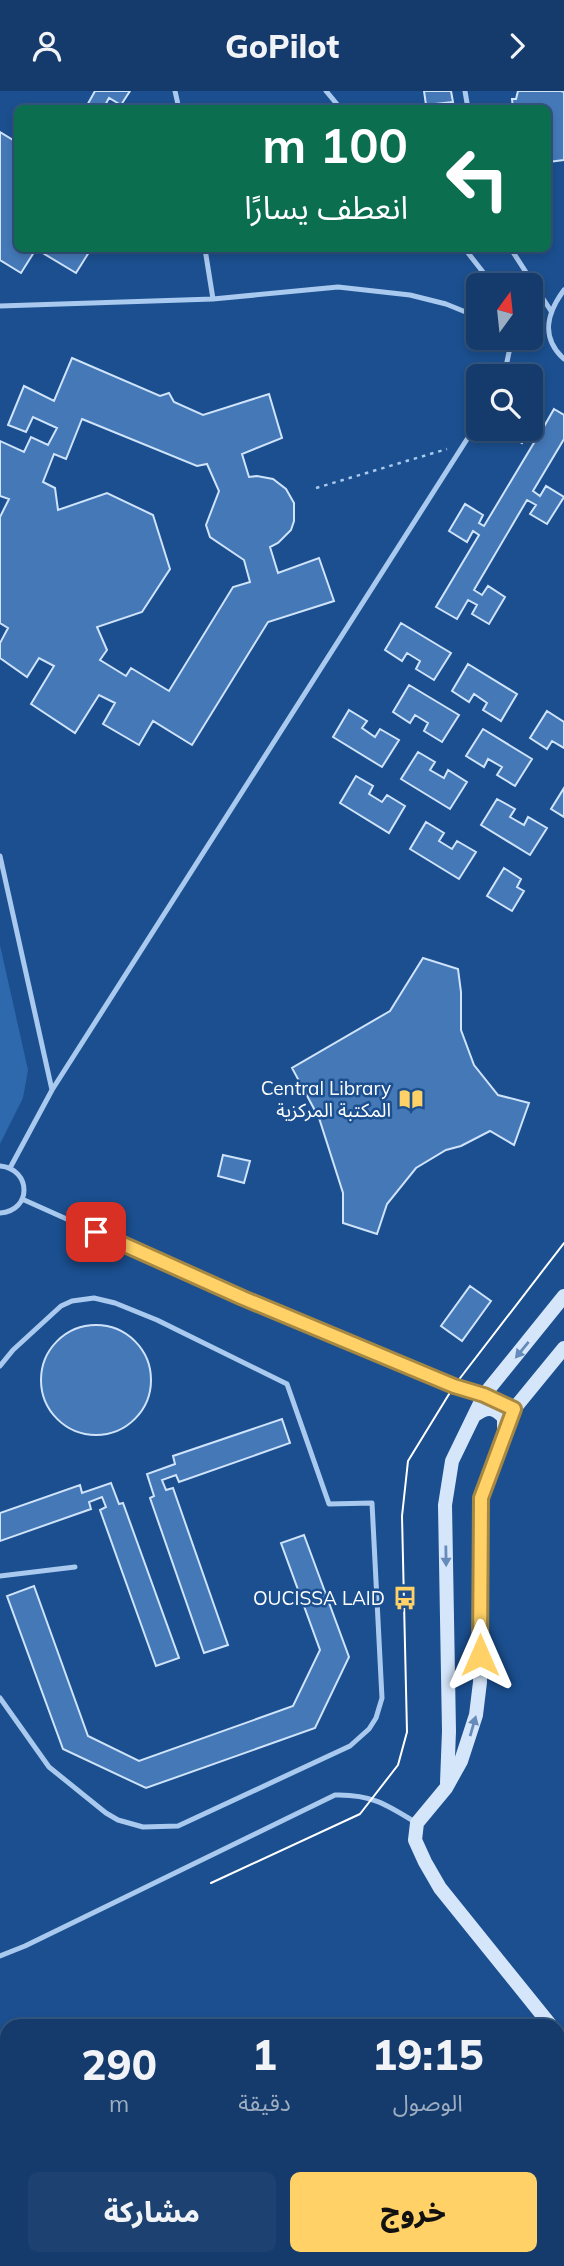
<!DOCTYPE html>
<html lang="ar">
<head>
<meta charset="utf-8">
<style>
	body { margin:0; font-family:Mulish,"Noto Sans Arabic",sans-serif; background:#1d4271; color:#f1f3f6; direction:rtl; height:100vh; display:flex; flex-direction:column; font-size:26px; white-space:nowrap }
	* { box-sizing:border-box; margin:0 }
	p { font-size:23px; color:#9dadc1 }
	.icon { flex:none; width:38px; height:38px; fill:none; stroke:currentColor; stroke-width:2; stroke-linecap:round; stroke-linejoin:round }
	.map { position:relative; flex:1; overflow:hidden; direction:ltr }
	.panel { position:absolute; left:0px; top:1928px; width:565px; height:247px; display:flex; flex-direction:column; background:#143b6b; border-radius:21px 21px 0 0; box-shadow:0 4px 10px #0003,0 0 0 2px #33557e; direction:rtl }
	.panel>* { flex:none }
	.hud { position:absolute; left:14px; top:14px; width:537px; height:147px; border-radius:10px; box-shadow:0 4px 10px #0003,0 0 0 2px #33557e; direction:rtl; background:#0b6e4f; color:#fff; overflow:hidden }
	.needle { width:46px; rotate:15deg }
	.fabs { position:absolute; left:466px; top:182px; display:grid; gap:14px }
	.fabs a { display:grid; place-items:center; width:77px; height:77px; border-radius:10px; background:#143b6b; box-shadow:0 4px 10px #0003,0 0 0 2px #33557e; font-size:35px }
	.pin { position:absolute; display:grid; place-items:center; width:60px; height:60px; color:#fff; margin:-30px; border-radius:14px; box-shadow:0 4px 10px #0006 }
	.me { position:absolute; width:77px; margin:-38px; rotate:0deg; stroke-linejoin:round; filter:drop-shadow(0 0 5px #0008) }
	.turn { display:flex; align-items:center; gap:24px; height:147px; padding:0 28px; font-size:32px }
	.turn .icon { width:91px; height:91px; stroke-width:2.5 }
	.turn b { display:block; font-size:49px; line-height:60px }
	.eta { display:flex; justify-content:space-evenly; align-items:center; height:119px; text-align:center }
	.eta b { font-size:42px; font-weight:800; line-height:49px }
	.action { display:flex; gap:14px; margin-top:auto; padding:14px 28px }
	.action a { flex:1; height:80px; border-radius:10px; background:#ffd166; color:#111; font-size:28px; font-weight:800; line-height:80px; text-align:center }
	.action a+a { background:#1d4271; color:#f1f3f6 }
	header { display:flex; justify-content:space-between; align-items:center; height:91px; padding:0 28px; background:#143b6b; font-size:32px; font-weight:800 }
	.map>svg:first-child { display:block }
	.green { fill:#2e69ad }
	.building { fill:#4478b7; stroke:#cfe3fa; stroke-width:2; fill-rule:evenodd }
	.lines { fill:none; stroke-linecap:round; stroke-linejoin:round }
	.path { stroke:#a9c9ee; stroke-width:2.5; stroke-dasharray:3.5 5; stroke-linecap:butt }
	.lane { stroke:#a9c9ee; stroke-width:5 }
	.secondary { stroke:#d6e6fa; stroke-width:14 }
	.tram { stroke:#fff; stroke-width:2 }
	.oneway { fill:#668bba }
	.route-casing { stroke:#a68842; stroke-width:18 }
	.route { stroke:#ffd166; stroke-width:12 }
	.labels { text-anchor:middle; dominant-baseline:central; stroke-width:5; stroke-linejoin:round; paint-order:stroke }
	.poi-label { font-size:19px; fill:#fff; stroke:#1b4f8f; text-anchor:end }
</style>
</head>
<body>
<header><svg class="icon" aria-label="forward" viewBox="0 0 24 24"><path d="M9 5l7 7-7 7"/></svg>GoPilot<svg class="icon" aria-label="person" viewBox="0 0 24 24"><circle cx="12" cy="8" r="4"/><path d="M4 21q1-7 8-7t8 7"/></svg></header>
<div class="map">
<svg width="564" height="2175" viewBox="0 0 564 2175">
	<rect width="100%" height="100%" fill="#1b4f8f"/>
	<!-- green -->
	<path class="green" d="M 0,854 L 28,979 L 23,1007 L 0,1053 Z"/>
	<!-- building -->
	<path class="building" d="M 95,0 L 130,0 L 121,14 L 109,7 L 103,18 L 85,18 Z
		M 424,0 L 451,0 L 453,11 L 426,14 Z
		M 561,0 L 564,1 L 564,69 L 548,71 L 548,18 L 513,18 L 512,8 L 516,8 L 518,0 Z
		M 0,41 L 18,52 L 18,158 L 36,158 L 21,182 L 0,169 Z
		M 36,158 L 91,158 L 76,182 Z
		M 72,267 L 160,305 L 169,302 L 174,311 L 203,324 L 269,303 L 282,347 L 242,363 L 249,386 L 257,385 L 273,388 L 286,398 L 294,412 L 294,430 L 291,439 L 278,452 L 270,456 L 278,482 L 319,467 L 334,510 L 268,531 L 192,654 L 153,630 L 139,654 L 103,633 L 115,612 L 99,604 L 75,642 L 31,613 L 54,575 L 39,567 L 27,586 L 0,567 L 0,552 L 8,537 L 0,532 L 0,426 L 9,408 L 0,405 L 0,350 L 24,361 L 31,346 L 48,354 L 57,337 L 33,326 L 26,341 L 8,334 L 24,295 L 54,310 ZM 82,328 L 197,375 L 207,373 L 219,400 L 206,434 L 210,446 L 244,469 L 250,491 L 233,496 L 169,600 L 131,577 L 126,585 L 100,569 L 107,559 L 97,536 L 142,521 L 170,478 L 153,424 L 107,402 L 58,419 L 55,397 L 43,391 L 54,363 L 66,368 Z
		M 554,318 L 564,324 L 564,348 L 533,400 L 540,405 L 546,395 L 564,406 L 547,433 L 530,423 L 536,414 L 527,409 L 474,499 L 482,504 L 488,495 L 505,506 L 489,533 L 472,523 L 477,514 L 468,509 L 457,528 L 436,516 L 479,444 L 473,440 L 467,451 L 449,440 L 465,413 L 483,424 L 479,432 L 484,435 L 535,350 L 526,345 L 522,352 L 505,342 L 508,338 L 530,338 L 530,319 L 540,325 L 534,334 L 542,339 Z
		M 401,532 L 451,562 L 434,589 L 416,578 L 420,570 L 407,562 L 402,570 L 385,559 Z
		M 468,573 L 517,603 L 501,630 L 483,619 L 487,612 L 474,603 L 469,611 L 452,600 Z
		M 409,594 L 459,624 L 442,651 L 424,640 L 428,632 L 415,624 L 410,632 L 393,621 Z
		M 349,619 L 367,630 L 362,637 L 375,646 L 380,638 L 399,649 L 382,676 L 333,646 Z
		M 547,620 L 564,631 L 564,657 L 552,650 L 547,658 L 530,647 Z
		M 483,638 L 532,668 L 515,695 L 497,684 L 502,676 L 488,668 L 484,676 L 466,665 Z
		M 418,661 L 435,671 L 430,679 L 444,687 L 448,679 L 467,691 L 450,718 L 401,688 Z
		M 356,685 L 373,695 L 369,703 L 382,711 L 387,704 L 405,715 L 389,742 L 340,712 Z
		M 564,697 L 564,726 L 551,718 Z
		M 497,708 L 515,718 L 510,726 L 524,734 L 528,726 L 547,737 L 530,764 L 481,734 Z
		M 426,731 L 444,742 L 439,750 L 452,758 L 457,750 L 476,761 L 459,788 L 410,758 Z
		M 504,777 L 521,788 L 517,796 L 524,800 L 512,820 L 487,805 Z
		M 423,867 L 458,878 L 461,901 L 461,939 L 474,974 L 498,1004 L 529,1012 L 514,1054 L 490,1040 L 461,1055 L 446,1059 L 416,1077 L 387,1113 L 377,1143 L 343,1132 L 343,1102 L 319,1027 L 292,977 L 390,920 Z
		M 223,1064 L 250,1070 L 244,1092 L 218,1085 Z
		M 470,1195 L 491,1210 L 462,1250 L 441,1235 Z
		M41 1289a55 55 0 1 1 110 0a55 55 0 1 1-110 0Z
		M 282,1328 L 290,1352 L 179,1391 L 176,1384 L 162,1389 L 166,1399 L 173,1397 L 228,1554 L 204,1562 L 150,1407 L 154,1405 L 147,1383 L 175,1373 L 173,1365 Z
		M 111,1392 L 119,1413 L 123,1412 L 179,1567 L 156,1575 L 100,1419 L 106,1416 L 102,1406 L 89,1411 L 91,1418 L 0,1450 L 0,1422 L 80,1394 L 82,1402 Z
		M 304,1444 L 349,1566 L 315,1637 L 146,1697 L 63,1658 L 7,1505 L 34,1495 L 88,1645 L 139,1670 L 293,1615 L 320,1559 L 281,1452 Z"/>
	<g class="lines">
		<!-- path -->
		<path class="path" d="M 316,397 L 447,358"/>
		<!-- lane -->
		<path class="lane" d="M 175,0 L 179,18
			M 326,0 L 341,18
			M 465,0 L 468,18
			M 205,158 L 213,208
			M 465,158 L 493,194
			M 511,158 L 551,220
			M 564,199 C 547,222 540,246 564,268
			M 0,215 L 213,208 L 338,196 L 410,204 L 446,213 L 478,226
			M 504,285 L 512,247
			M 0,765 L 52,999
			M 0,1075 C 32,1078 32,1120 0,1122
			M 10,1077 L 52,999 L 478,331
			M 22,1108 L 243,1207 L 454,1295 L 484,1304 L 511,1317
			M 0,1275 L 13,1259 L 61,1215 L 72,1210 L 94,1207 L 115,1212 L 157,1229 L 287,1293 L 329,1413 L 372,1412 L 382,1607 L 376,1627 L 369,1638 L 350,1655 L 178,1735 L 143,1736 L 118,1729 L 106,1722 L 49,1676 L 0,1607
			M 0,1485 L 75,1476
			M 0,1865 L 25,1855 L 335,1704 C 370,1703 386,1713 415,1731"/>
		<!-- secondary -->
		<path class="secondary" d="M 475,1324 C 486,1316 494,1315 504,1327 L 504,1341
			M 447,1692 L 449,1640 L 445,1414 L 452,1370 L 484,1304 L 564,1205
			M 552,1936 L 440,1797 L 425,1771 L 415,1749 L 417,1732 L 446,1697 L 461,1670 L 476,1624 L 480,1591 L 481,1407 L 514,1318 L 564,1257
			M 558,1947 L 564,1961"/>
		<!-- tram -->
		<path class="tram" d="M 211,1792 L 360,1723 L 398,1674 L 407,1641 L 402,1425 L 408,1370 L 454,1295 L 564,1152"/>
	</g>
	<!-- one-way arrows -->
	<defs><path id="oneway-solid" d="M-6-.8H1V-3.2L6.5 0L1 3.2V.8H-6Z" transform="scale(1.75)"/></defs>
	<g class="oneway">
		<use href="#oneway-solid" transform="translate(522 1259) rotate(129)"/>
		<use href="#oneway-solid" transform="translate(446 1465) rotate(89)"/>
		<use href="#oneway-solid" transform="translate(473 1635) rotate(-74)"/>
	</g>
	<g class="lines">
		<!-- route casing -->
		<g class="route-casing">
			<path id="route" d="M 96,1141 L 243,1207 L 454,1295 L 484,1304 L 514,1318 L 481,1407 L 480,1564"/>
		</g>
		<!-- route -->
		<use href="#route" class="route"/>
	</g>
	<!-- icons -->
	<defs>
		<g id="library-bare" transform="scale(1.89)"><path d="M-6-4Q-3-5.5-.7-3.5V5Q-3 3-6 4ZM6-4Q3-5.5 .7-3.5V5Q3 3 6 4Z" fill="#ffd166" stroke="#1b4f8f" stroke-width="2.5" paint-order="stroke"/></g>
		<g id="bus-bare" transform="scale(1.89)"><path d="M-5-6H5V4H4V6H2V4H-2V6H-4V4H-5ZM-3.5-4V0h7V-4ZM-3.5 1.2v1.5H-2V1.2ZM2 1.2v1.5H3.5V1.2Z" fill="#ffd166" stroke="#1b4f8f" stroke-width="2.5" paint-order="stroke"/></g>
	</defs>
	<g fill-rule="evenodd">
		<use href="#library-bare" x="411" y="1008"/>
		<use href="#bus-bare" x="405" y="1507"/>
	</g>
	<g class="labels">
		<!-- poi labels -->
		<g class="poi-label">
			<text x="391" y="997">Central Library<tspan x="391" dy="22">المكتبة المركزية</tspan></text>
			<text x="385" y="1507">OUCISSA LAID</text>
		</g>
	</g>
</svg>
<div class="fabs">
<a><svg class="needle" viewBox="-14 -14 28 28"><path d="M0-13l5 13h-10z" fill="#e53935"/><path d="M0 13l5-13h-10z" fill="#9dadc1"/></svg></a>
<a><svg class="icon" aria-label="search" viewBox="0 0 24 24"><circle cx="10" cy="10" r="6"/><path d="M15 15l6 6"/></svg></a>
</div>
<div class="pin" style="left:96px;top:1141px;background:#d93025"><svg class="icon" aria-label="arrive" viewBox="0 0 24 24"><path d="M6 21V4h12l-3 4 3 4H6"/></svg></div>
<svg class="me" style="left:480px;top:1564px" viewBox="-20 -20 40 40"><path d="M0-17L14 15 0 8-14 15z" fill="#ffd166" stroke="#fff" stroke-width="4"/></svg>
<div class="hud">
<div class="turn"><svg class="icon" aria-label="left" viewBox="0 0 24 24"><path d="M17 20v-9H6M10 6l-5 5 5 5"/></svg><div><b>100 m</b>انعطف يسارًا</div></div>
</div>
<section class="panel">
<div class="eta">
<div><b>19:15</b><p>الوصول</p></div>
<div><b>1</b><p>دقيقة</p></div>
<div><b>290</b><p>m</p></div>
</div>
<div class="action"><a>خروج</a><a>مشاركة</a></div>
</section>
</div>
</body>
</html>
